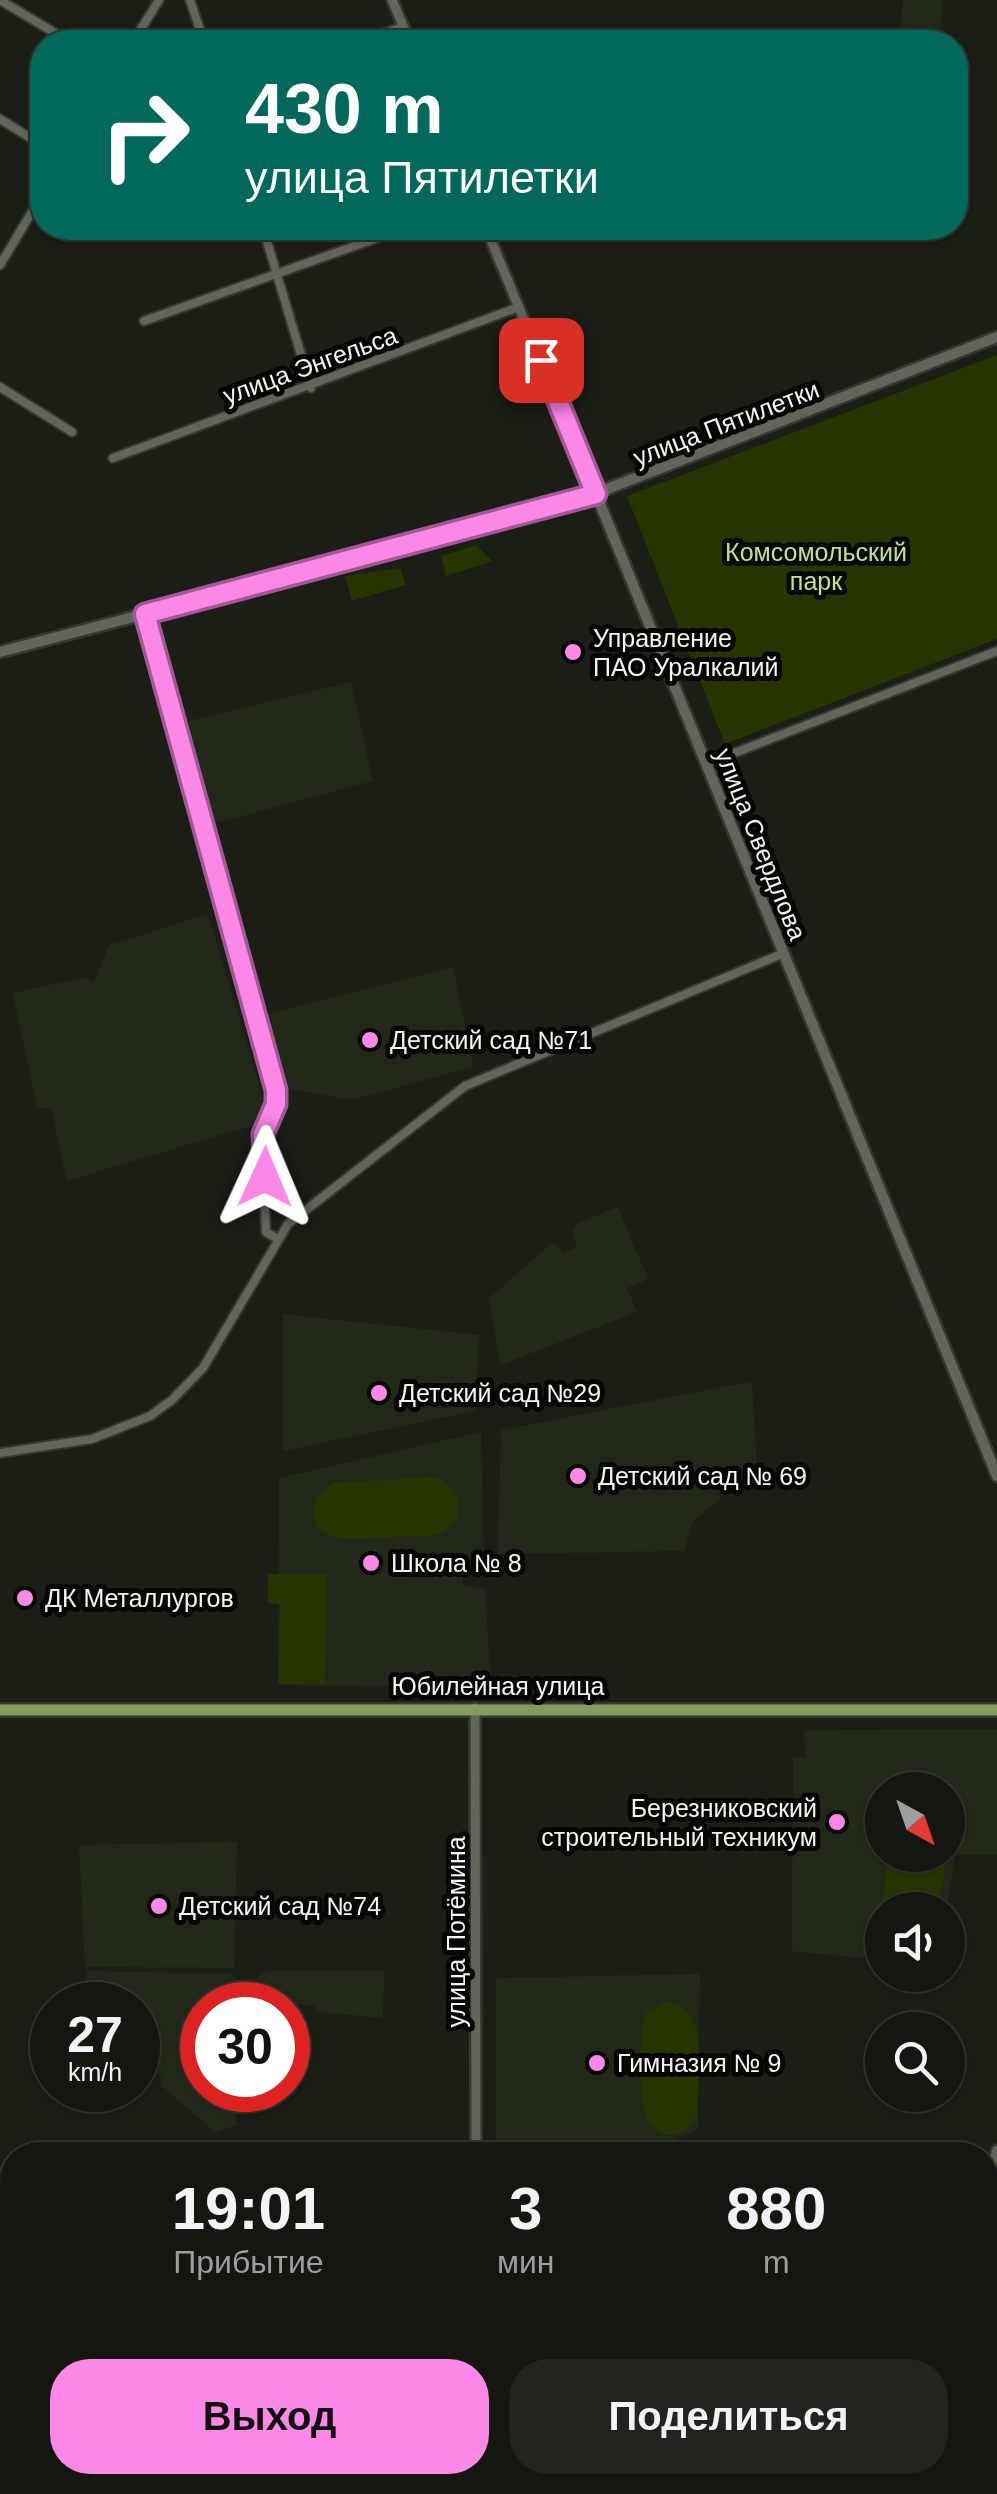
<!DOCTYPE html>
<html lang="ru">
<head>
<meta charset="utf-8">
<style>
	body { margin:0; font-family:Arial,sans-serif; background:#21231e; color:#f1f3f6; height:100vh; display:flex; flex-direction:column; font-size:38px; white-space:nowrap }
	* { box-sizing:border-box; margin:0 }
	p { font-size:32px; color:#9d9f9f }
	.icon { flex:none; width:55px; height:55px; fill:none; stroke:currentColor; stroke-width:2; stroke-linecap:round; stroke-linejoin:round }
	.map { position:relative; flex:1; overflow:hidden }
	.panel { position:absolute; left:0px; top:2142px; width:998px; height:352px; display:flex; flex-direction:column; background:#141610; border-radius:40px 40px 0 0; box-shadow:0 2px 8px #0004,0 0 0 2px #333530 }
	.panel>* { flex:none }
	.top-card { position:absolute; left:30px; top:30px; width:938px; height:210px; border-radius:40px; box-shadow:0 2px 8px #0004,0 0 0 2px #333530; background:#00695c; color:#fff; overflow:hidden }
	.needle { width:65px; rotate:140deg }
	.controls { position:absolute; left:865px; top:1772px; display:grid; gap:20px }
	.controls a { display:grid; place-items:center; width:100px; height:100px; border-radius:50%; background:#141610; box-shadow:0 2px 8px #0004,0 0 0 2px #333530; font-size:50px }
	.speed { position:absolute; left:30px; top:1982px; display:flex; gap:20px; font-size:50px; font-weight:700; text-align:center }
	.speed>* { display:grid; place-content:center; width:130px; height:130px; border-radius:50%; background:#141610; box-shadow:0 2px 8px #0004,0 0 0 2px #333530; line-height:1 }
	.speed small { font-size:25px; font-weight:400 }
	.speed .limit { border:15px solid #d22; background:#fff; color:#111 }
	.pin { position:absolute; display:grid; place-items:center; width:85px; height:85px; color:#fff; margin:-42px; border-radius:20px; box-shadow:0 5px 15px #0006 }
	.me { position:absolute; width:110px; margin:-55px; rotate:1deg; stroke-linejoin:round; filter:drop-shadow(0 0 8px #0008) }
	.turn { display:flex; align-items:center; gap:35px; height:210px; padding:0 50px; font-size:45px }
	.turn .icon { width:130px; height:130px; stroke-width:2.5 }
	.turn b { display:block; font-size:70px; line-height:85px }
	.eta { display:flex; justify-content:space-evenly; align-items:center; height:170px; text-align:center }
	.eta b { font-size:60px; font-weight:600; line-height:70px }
	.primary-button { display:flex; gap:20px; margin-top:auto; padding:20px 50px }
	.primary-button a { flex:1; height:115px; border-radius:40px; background:#fb87e6; color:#111; font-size:40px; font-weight:600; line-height:115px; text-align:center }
	.primary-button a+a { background:#21231e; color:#f1f3f6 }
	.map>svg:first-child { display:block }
	.built { fill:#222819; fill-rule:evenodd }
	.green { fill:#263500 }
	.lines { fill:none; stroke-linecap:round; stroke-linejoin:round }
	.minor-casing { stroke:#353732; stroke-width:12 }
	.tertiary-casing { stroke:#353732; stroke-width:14 }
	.secondary-casing { stroke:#353732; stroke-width:15 }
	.primary-casing { stroke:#353732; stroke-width:16 }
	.minor { stroke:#61665b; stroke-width:8 }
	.tertiary { stroke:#61665b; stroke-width:9 }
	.secondary { stroke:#61665b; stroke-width:10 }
	.primary { stroke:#859a5d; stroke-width:11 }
	.route-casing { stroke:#a35896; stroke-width:25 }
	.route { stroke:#fb87e6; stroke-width:18 }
	.poi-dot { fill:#fb87e6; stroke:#060705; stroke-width:4 }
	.labels { text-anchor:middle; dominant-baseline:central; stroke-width:10; stroke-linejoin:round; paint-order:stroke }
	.street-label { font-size:25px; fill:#f3f5ef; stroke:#060705 }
	.park-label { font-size:25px; fill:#c3e08c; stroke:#060705 }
	.poi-label { font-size:25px; fill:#f3f5ef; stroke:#060705; text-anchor:start }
</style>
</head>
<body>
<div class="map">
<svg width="997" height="2494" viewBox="0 0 997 2494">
	<rect width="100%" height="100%" fill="#1a1e15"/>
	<!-- built -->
	<path class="built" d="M 903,0 L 942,0 L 940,42 L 900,42 Z
		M 351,682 L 373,781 L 212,824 L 188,721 Z
		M 208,914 L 266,1107 L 254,1125 L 67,1181 L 51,1108 L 37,1108 L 13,993 L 87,977 L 93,984 L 109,945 Z
		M 453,967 L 473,1067 L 352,1100 L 282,1088 L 267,1014 Z
		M 618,1207 L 648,1279 L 627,1288 L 637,1312 L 500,1365 L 489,1298 L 553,1242 L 564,1253 L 577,1247 L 572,1231 L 578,1223 Z
		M 283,1314 L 479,1335 L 475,1411 L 283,1451 Z
		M 748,1382 L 752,1385 L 757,1468 L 693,1521 L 684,1551 L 498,1554 L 501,1430 Z
		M 481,1432 L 484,1558 L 462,1558 L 462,1586 L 485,1588 L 491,1687 L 278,1685 L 279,1478 Z
		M 997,1729 L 997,1855 L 955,1855 L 946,1910 L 882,1910 L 882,1960 L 792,1951 L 793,1758 L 805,1757 L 804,1730 ZM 882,1790 L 948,1790 L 948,1855 L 882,1855 Z
		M 237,1842 L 234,1968 L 85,1967 L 79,1845 Z
		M 86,1971 L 232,1974 L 238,1981 L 238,2005 L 202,2005 L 202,2090 L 236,2090 L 236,2125 L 215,2132 L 161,2085 L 161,2077 L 138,2056 L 138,2005 L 88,2005 Z
		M 267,1971 L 384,1971 L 383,2018 L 317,2012 L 316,2005 L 251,2004 L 251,1981 Z
		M 700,1974 L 698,2130 L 633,2155 L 496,2155 L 496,1978 Z"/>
	<!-- green -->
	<path class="green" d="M 997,355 L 997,639 L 725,744 L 627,496 Z
		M 476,545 L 492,561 L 446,576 L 441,556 Z
		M 401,568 L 405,585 L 352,601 L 345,576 Z
		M 437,1477 L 454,1489 C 461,1504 461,1521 445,1531 C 432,1539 406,1536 391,1537 C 360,1539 299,1549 316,1497 L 333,1483 Z
		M 268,1574 L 327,1574 L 325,1685 L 279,1684 L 280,1604 L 268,1603 Z
		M 889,1855 L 947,1855 L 938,1910 L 882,1910 L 882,1942 L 879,1924 Z
		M 669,2001 C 712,2010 697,2080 697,2115 C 690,2127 682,2136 667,2135 C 631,2132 642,2049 642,2022 L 648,2011 Z
		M 985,2451 L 997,2468 L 997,2494 L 934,2494 L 936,2483 L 985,2482 Z
		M 844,2483 L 844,2482 L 899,2483 L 897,2494 L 828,2494 Z"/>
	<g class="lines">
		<!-- minor casing -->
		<g class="minor-casing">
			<path id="minor" d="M 0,0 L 70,42
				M 190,0 L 204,42
				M 133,42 L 159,0
				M 355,42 L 403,27
				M 0,119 L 42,145
				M 263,228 L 311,388
				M 0,265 L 42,195
				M 144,321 L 405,228
				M 0,387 L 72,432
				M 113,458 L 519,307
				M 145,614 L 276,1090 C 277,1111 263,1127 262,1148 L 266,1232 L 276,1238
				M 706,764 L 997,651
				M 0,1453 L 92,1439 L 150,1416 L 172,1400 L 203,1368 L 288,1224 L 465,1086 L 784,953"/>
		</g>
		<!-- tertiary casing -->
		<g class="tertiary-casing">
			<path id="tertiary" d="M 392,0 L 410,42
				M 486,228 L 596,494
				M 475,1708 L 476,2155
				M 476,2482 L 476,2494"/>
		</g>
		<!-- secondary casing -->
		<g class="secondary-casing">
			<path id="secondary" d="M 596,494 L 997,1476
				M 0,652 L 576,501 L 997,337
				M 985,2206 L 997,2151
				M 985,2441 L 997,2457
				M 0,2469 L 12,2480
				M 16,2482 L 29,2494
				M 815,2494 L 832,2482
				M 923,2494 L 926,2482"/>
		</g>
		<!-- primary casing -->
		<g class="primary-casing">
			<path id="primary" d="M 0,1710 L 997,1710"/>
		</g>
		<!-- minor -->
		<use href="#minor" class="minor"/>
		<!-- tertiary -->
		<use href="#tertiary" class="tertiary"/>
		<!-- secondary -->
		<use href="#secondary" class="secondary"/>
		<!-- primary -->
		<use href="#primary" class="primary"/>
	</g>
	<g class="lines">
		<!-- route casing -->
		<g class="route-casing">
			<path id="route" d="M 265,1177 L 263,1134 L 276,1104 L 276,1090 L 145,614 L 596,494 L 541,360"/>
		</g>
		<!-- route -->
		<use href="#route" class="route"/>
	</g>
	<!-- markers -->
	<g class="poi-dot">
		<circle cx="573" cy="652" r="10"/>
		<circle cx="370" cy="1040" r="10"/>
		<circle cx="379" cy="1393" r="10"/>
		<circle cx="578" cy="1476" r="10"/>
		<circle cx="371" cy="1563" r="10"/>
		<circle cx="25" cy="1598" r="10"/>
		<circle cx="837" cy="1822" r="10"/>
		<circle cx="159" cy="1906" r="10"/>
		<circle cx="597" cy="2063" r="10"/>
	</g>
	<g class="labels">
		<!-- street labels -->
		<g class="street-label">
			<text transform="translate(310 365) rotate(-20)">улица Энгельса</text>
			<text transform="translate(726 423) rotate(-21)">улица Пятилетки</text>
			<text transform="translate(761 844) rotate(68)">улица Свердлова</text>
			<text x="498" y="1686">Юбилейная улица</text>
			<text transform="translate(456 1932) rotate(-90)">улица Потёмина</text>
		</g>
		<!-- park labels -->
		<g class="park-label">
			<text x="816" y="552">Комсомольский<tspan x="816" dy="29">парк</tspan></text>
		</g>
		<!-- poi labels -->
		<g class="poi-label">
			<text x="593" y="638">Управление<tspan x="593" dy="29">ПАО Уралкалий</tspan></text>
			<text x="390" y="1040">Детский сад №71</text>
			<text x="399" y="1393">Детский сад №29</text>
			<text x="598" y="1476">Детский сад № 69</text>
			<text x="391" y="1563">Школа № 8</text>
			<text x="45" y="1598">ДК Металлургов</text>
			<text x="817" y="1808" text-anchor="end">Березниковский<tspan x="817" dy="29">строительный техникум</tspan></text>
			<text x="179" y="1906">Детский сад №74</text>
			<text x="617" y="2063">Гимназия № 9</text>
		</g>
	</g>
</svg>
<div class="controls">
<a><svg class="needle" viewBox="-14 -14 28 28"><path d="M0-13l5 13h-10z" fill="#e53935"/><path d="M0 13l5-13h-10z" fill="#9d9f9f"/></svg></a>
<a><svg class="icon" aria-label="sound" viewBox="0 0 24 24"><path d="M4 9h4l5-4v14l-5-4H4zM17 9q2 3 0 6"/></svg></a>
<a><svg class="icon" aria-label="search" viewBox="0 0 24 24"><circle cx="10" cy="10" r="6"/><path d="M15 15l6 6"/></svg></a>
</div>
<div class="speed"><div>27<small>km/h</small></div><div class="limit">30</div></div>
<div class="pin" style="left:541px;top:360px;background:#d93025"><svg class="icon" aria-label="arrive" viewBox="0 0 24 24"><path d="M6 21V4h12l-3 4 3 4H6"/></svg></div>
<svg class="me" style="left:265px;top:1177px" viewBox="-20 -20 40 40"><path d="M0-17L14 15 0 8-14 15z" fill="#fb87e6" stroke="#fff" stroke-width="4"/></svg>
<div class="top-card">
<div class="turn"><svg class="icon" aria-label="right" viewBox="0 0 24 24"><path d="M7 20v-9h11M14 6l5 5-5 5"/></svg><div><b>430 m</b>улица Пятилетки</div></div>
</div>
<section class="panel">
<div class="eta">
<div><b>19:01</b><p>Прибытие</p></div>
<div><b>3</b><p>мин</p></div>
<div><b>880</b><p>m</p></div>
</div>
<div class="primary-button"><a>Выход</a><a>Поделиться</a></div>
</section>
</div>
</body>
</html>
